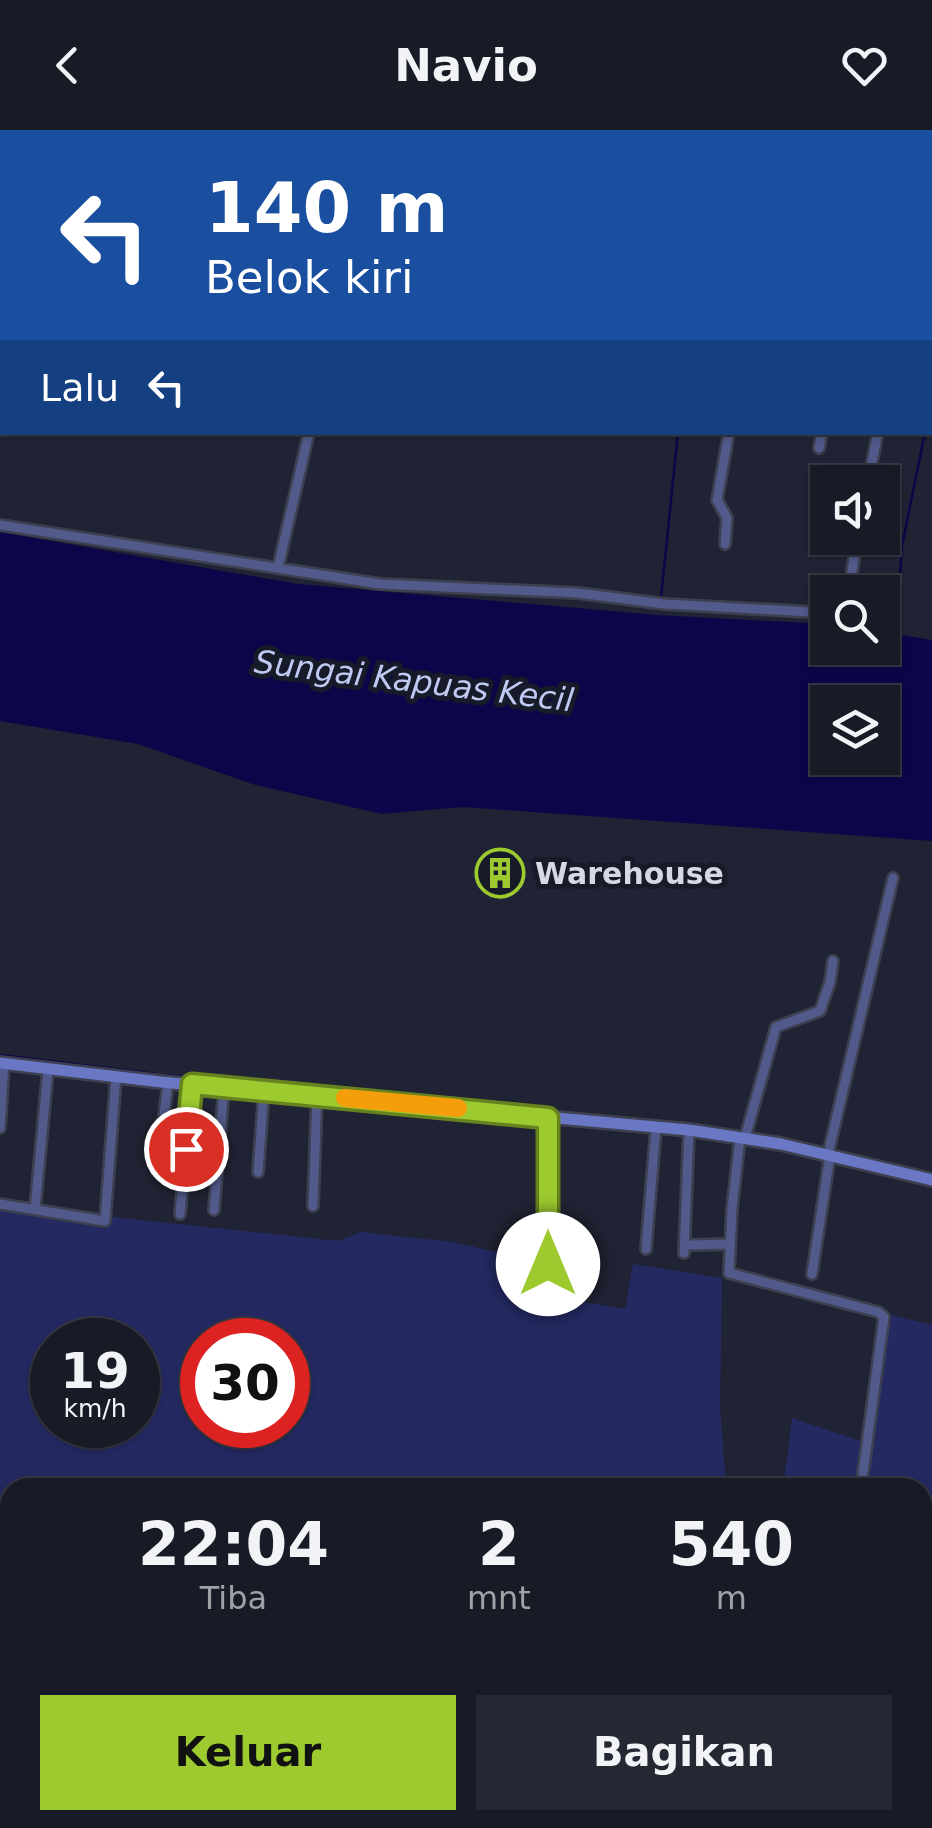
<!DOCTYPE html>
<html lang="id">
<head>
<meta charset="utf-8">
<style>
	body { margin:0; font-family:"DejaVu Sans",sans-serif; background:#252732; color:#f1f3f6; height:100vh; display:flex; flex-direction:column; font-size:38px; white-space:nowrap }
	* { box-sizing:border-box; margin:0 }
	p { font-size:32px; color:#9fa1a7 }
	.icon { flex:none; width:55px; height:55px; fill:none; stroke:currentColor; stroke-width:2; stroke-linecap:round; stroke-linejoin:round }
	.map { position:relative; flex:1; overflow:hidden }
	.sheet { position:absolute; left:0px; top:1348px; width:932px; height:352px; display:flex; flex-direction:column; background:#181a26; border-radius:30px 30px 0 0; box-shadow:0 2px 8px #0004,0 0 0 2px #363843 }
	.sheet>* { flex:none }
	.hud { position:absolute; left:0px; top:0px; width:932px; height:305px; box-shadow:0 2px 8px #0004,0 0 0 2px #363843; background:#1a4fa0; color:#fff; overflow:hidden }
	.tools { position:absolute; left:810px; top:335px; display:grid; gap:20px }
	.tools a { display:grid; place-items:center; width:90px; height:90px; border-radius:0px; background:#181a26; box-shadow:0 2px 8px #0004,0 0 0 2px #363843; font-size:50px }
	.speed { position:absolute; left:30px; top:1188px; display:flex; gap:20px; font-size:50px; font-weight:700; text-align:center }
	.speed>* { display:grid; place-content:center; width:130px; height:130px; border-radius:50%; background:#181a26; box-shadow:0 2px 8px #0004,0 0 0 2px #363843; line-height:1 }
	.speed small { font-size:25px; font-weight:400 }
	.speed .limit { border:15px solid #d22; background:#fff; color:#111 }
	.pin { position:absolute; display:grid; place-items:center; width:85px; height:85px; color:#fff; margin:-42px; border:5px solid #fff; border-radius:50%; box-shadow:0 2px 10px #0007 }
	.me { position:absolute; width:110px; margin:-55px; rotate:0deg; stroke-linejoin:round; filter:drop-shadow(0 0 8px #0008) }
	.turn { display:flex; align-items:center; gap:35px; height:210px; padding:0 40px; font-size:45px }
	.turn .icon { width:130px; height:130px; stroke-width:2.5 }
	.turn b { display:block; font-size:70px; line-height:85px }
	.then { display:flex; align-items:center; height:95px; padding:0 40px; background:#0003; gap:20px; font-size:38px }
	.eta { display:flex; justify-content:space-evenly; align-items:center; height:170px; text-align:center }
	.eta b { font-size:60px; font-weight:600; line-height:70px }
	.button { display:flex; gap:20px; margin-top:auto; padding:20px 40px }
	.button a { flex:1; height:115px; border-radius:0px; background:#9dca2f; color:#111; font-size:40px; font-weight:600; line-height:115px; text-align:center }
	.button a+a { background:#252732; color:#f1f3f6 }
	header { display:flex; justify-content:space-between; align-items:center; height:130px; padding:0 40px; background:#181a26; font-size:45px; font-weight:600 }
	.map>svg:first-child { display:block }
	.green { fill:#242962; fill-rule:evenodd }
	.water { fill:#0d0549; fill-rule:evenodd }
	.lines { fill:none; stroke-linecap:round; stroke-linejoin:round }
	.stream { stroke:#0d0549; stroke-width:2.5 }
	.minor-casing { stroke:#3d404f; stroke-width:14 }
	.secondary-casing { stroke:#3d404f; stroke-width:16 }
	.minor { stroke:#515a8a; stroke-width:9 }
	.secondary { stroke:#6a77c4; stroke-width:11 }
	.route-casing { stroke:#66831f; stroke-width:25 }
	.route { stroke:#9dca2f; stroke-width:18 }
	.slow { stroke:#f59e0b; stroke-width:18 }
	.labels { text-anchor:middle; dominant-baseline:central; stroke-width:10; stroke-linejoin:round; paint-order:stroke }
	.poi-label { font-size:30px; font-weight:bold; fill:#d6d8e3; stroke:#171a28; text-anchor:start }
	.water-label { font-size:32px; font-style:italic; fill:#bfc9f2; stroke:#171a28 }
</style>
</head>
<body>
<header><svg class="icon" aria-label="back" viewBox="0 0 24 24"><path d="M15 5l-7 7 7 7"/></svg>Navio<svg class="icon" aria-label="heart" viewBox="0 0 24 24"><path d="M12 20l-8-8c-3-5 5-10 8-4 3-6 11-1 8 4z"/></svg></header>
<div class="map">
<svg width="932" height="1698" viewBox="0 0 932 1698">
	<rect width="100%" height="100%" fill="#202333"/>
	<!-- green -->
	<path class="green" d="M 0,1075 L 338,1111 L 361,1102 L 453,1112 L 505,1124 L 507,1128 L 544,1140 L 549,1166 L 625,1179 L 633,1134 L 722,1148 L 720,1277 L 726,1357 L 10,1358 L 10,1539 L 0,1535 ZM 52,1210 L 138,1210 L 138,1295 L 52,1295 ZM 202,1210 L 288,1210 L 288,1295 L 202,1295 Z
		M 887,1184 L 932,1195 L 932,1550 L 922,1544 L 922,1358 L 783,1358 L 792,1288 L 873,1315 Z
		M 923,1608 L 932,1612 L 932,1698 L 664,1698 L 665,1690 L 922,1690 Z
		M 364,1690 L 523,1690 L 522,1698 L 384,1698 Z"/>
	<!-- water -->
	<path class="water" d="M 0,402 L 298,454 L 658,485 L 827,494 L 828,518 L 882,518 L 883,502 L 932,510 L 932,711 L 463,677 L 382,684 L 252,654 L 138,614 L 0,591 ZM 828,572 L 882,572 L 882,628 L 828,628 Z"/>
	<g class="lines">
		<!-- stream -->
		<path class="stream" d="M 737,2 L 738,0
			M 930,277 L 932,266
			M 661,468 L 678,302
			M 896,507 L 902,416 L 925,302
			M 0,925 L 156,944
			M 167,945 L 222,950
			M 234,951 L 484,973
			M 0,1586 L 10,1590
			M 265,1690 L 283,1698"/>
		<!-- minor casing -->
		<g class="minor-casing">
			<path id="minor" d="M 80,2 L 81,0
				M 173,2 L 173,0
				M 386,2 L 387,0
				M 416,2 L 417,0
				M 528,2 L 528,0
				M 549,2 L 550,0
				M 828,2 L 832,0
				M 870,2 L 870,0
				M 911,2 L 911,0
				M 930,71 L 932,57
				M 0,229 L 2,219
				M 819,318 L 822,302
				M 868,352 L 878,302
				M 0,395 L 380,454 L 578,463 L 665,474 L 828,483
				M 725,414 L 727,388 L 717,370 L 729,302
				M 278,438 L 309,302
				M 849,462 L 857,408
				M 882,490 L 888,491
				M 548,988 L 548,1134
				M 0,998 L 4,934
				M 740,1008 L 732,1079 L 729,1143 L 878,1182 L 884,1187 L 861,1358
				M 745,1008 L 776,897 L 820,881 L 830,852 L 833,831
				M 828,1024 L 893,748
				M 157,1042 L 168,953
				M 258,1042 L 264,961
				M 0,1074 L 105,1091 L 116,946
				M 313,1076 L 317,965
				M 35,1079 L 48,940
				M 214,1080 L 224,957
				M 180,1084 L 192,954
				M 691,1115 L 729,1114
				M 646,1119 L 656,997
				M 684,1123 L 689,1000
				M 812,1144 L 830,1025
				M 0,1591 L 10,1595
				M 252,1690 L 270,1698
				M 7,1698 L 10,1685
				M 60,1698 L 63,1690
				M 111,1698 L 114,1690
				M 427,1698 L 427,1690
				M 815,1698 L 816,1690"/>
		</g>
		<!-- secondary casing -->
		<g class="secondary-casing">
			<path id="secondary" d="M 0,933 L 161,952 L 689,1000 L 781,1014 L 932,1050"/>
		</g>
		<!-- minor -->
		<use href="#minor" class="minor"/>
		<!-- secondary -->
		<use href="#secondary" class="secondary"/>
	</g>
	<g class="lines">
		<!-- route casing -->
		<g class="route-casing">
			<path id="route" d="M 186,1019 L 192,954 L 548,988 L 548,1134"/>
		</g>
		<!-- route -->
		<use href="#route" class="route"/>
		<!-- slow -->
		<path class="slow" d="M 345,968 L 458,978"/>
	</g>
	<!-- icons -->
	<defs>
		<g id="building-ring" transform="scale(2.5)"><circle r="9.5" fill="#171a28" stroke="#9dca2f" stroke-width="1.5"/><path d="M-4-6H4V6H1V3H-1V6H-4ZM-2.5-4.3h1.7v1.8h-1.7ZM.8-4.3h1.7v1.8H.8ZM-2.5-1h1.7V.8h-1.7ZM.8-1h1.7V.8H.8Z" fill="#9dca2f"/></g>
	</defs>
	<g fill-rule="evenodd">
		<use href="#building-ring" x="500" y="743"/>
	</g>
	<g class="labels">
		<!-- poi labels -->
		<g class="poi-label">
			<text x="535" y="743">Warehouse</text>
		</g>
		<!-- water labels -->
		<g class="water-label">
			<text transform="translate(414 551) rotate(7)">Sungai Kapuas Kecil</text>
		</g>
	</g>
</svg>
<div class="tools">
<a><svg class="icon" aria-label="sound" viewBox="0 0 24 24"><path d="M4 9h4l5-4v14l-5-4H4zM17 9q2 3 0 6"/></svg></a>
<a><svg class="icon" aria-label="search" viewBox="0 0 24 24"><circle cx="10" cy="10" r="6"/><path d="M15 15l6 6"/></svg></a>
<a><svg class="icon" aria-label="layers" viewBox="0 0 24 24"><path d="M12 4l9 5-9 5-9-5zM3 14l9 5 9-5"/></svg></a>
</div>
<div class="speed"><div>19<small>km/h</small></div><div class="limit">30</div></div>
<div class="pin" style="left:186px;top:1019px;background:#d93025"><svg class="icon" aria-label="arrive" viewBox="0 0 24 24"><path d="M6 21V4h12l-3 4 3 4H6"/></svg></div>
<svg class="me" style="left:548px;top:1134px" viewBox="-20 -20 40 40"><circle r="19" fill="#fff"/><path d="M0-13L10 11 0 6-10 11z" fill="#9dca2f"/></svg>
<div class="hud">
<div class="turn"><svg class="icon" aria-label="left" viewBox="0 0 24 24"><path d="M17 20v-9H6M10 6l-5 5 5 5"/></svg><div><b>140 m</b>Belok kiri</div></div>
<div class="then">Lalu<svg class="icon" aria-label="left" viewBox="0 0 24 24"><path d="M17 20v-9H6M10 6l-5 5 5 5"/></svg></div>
</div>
<section class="sheet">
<div class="eta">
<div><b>22:04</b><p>Tiba</p></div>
<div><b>2</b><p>mnt</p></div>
<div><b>540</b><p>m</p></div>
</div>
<div class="button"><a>Keluar</a><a>Bagikan</a></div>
</section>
</div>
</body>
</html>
